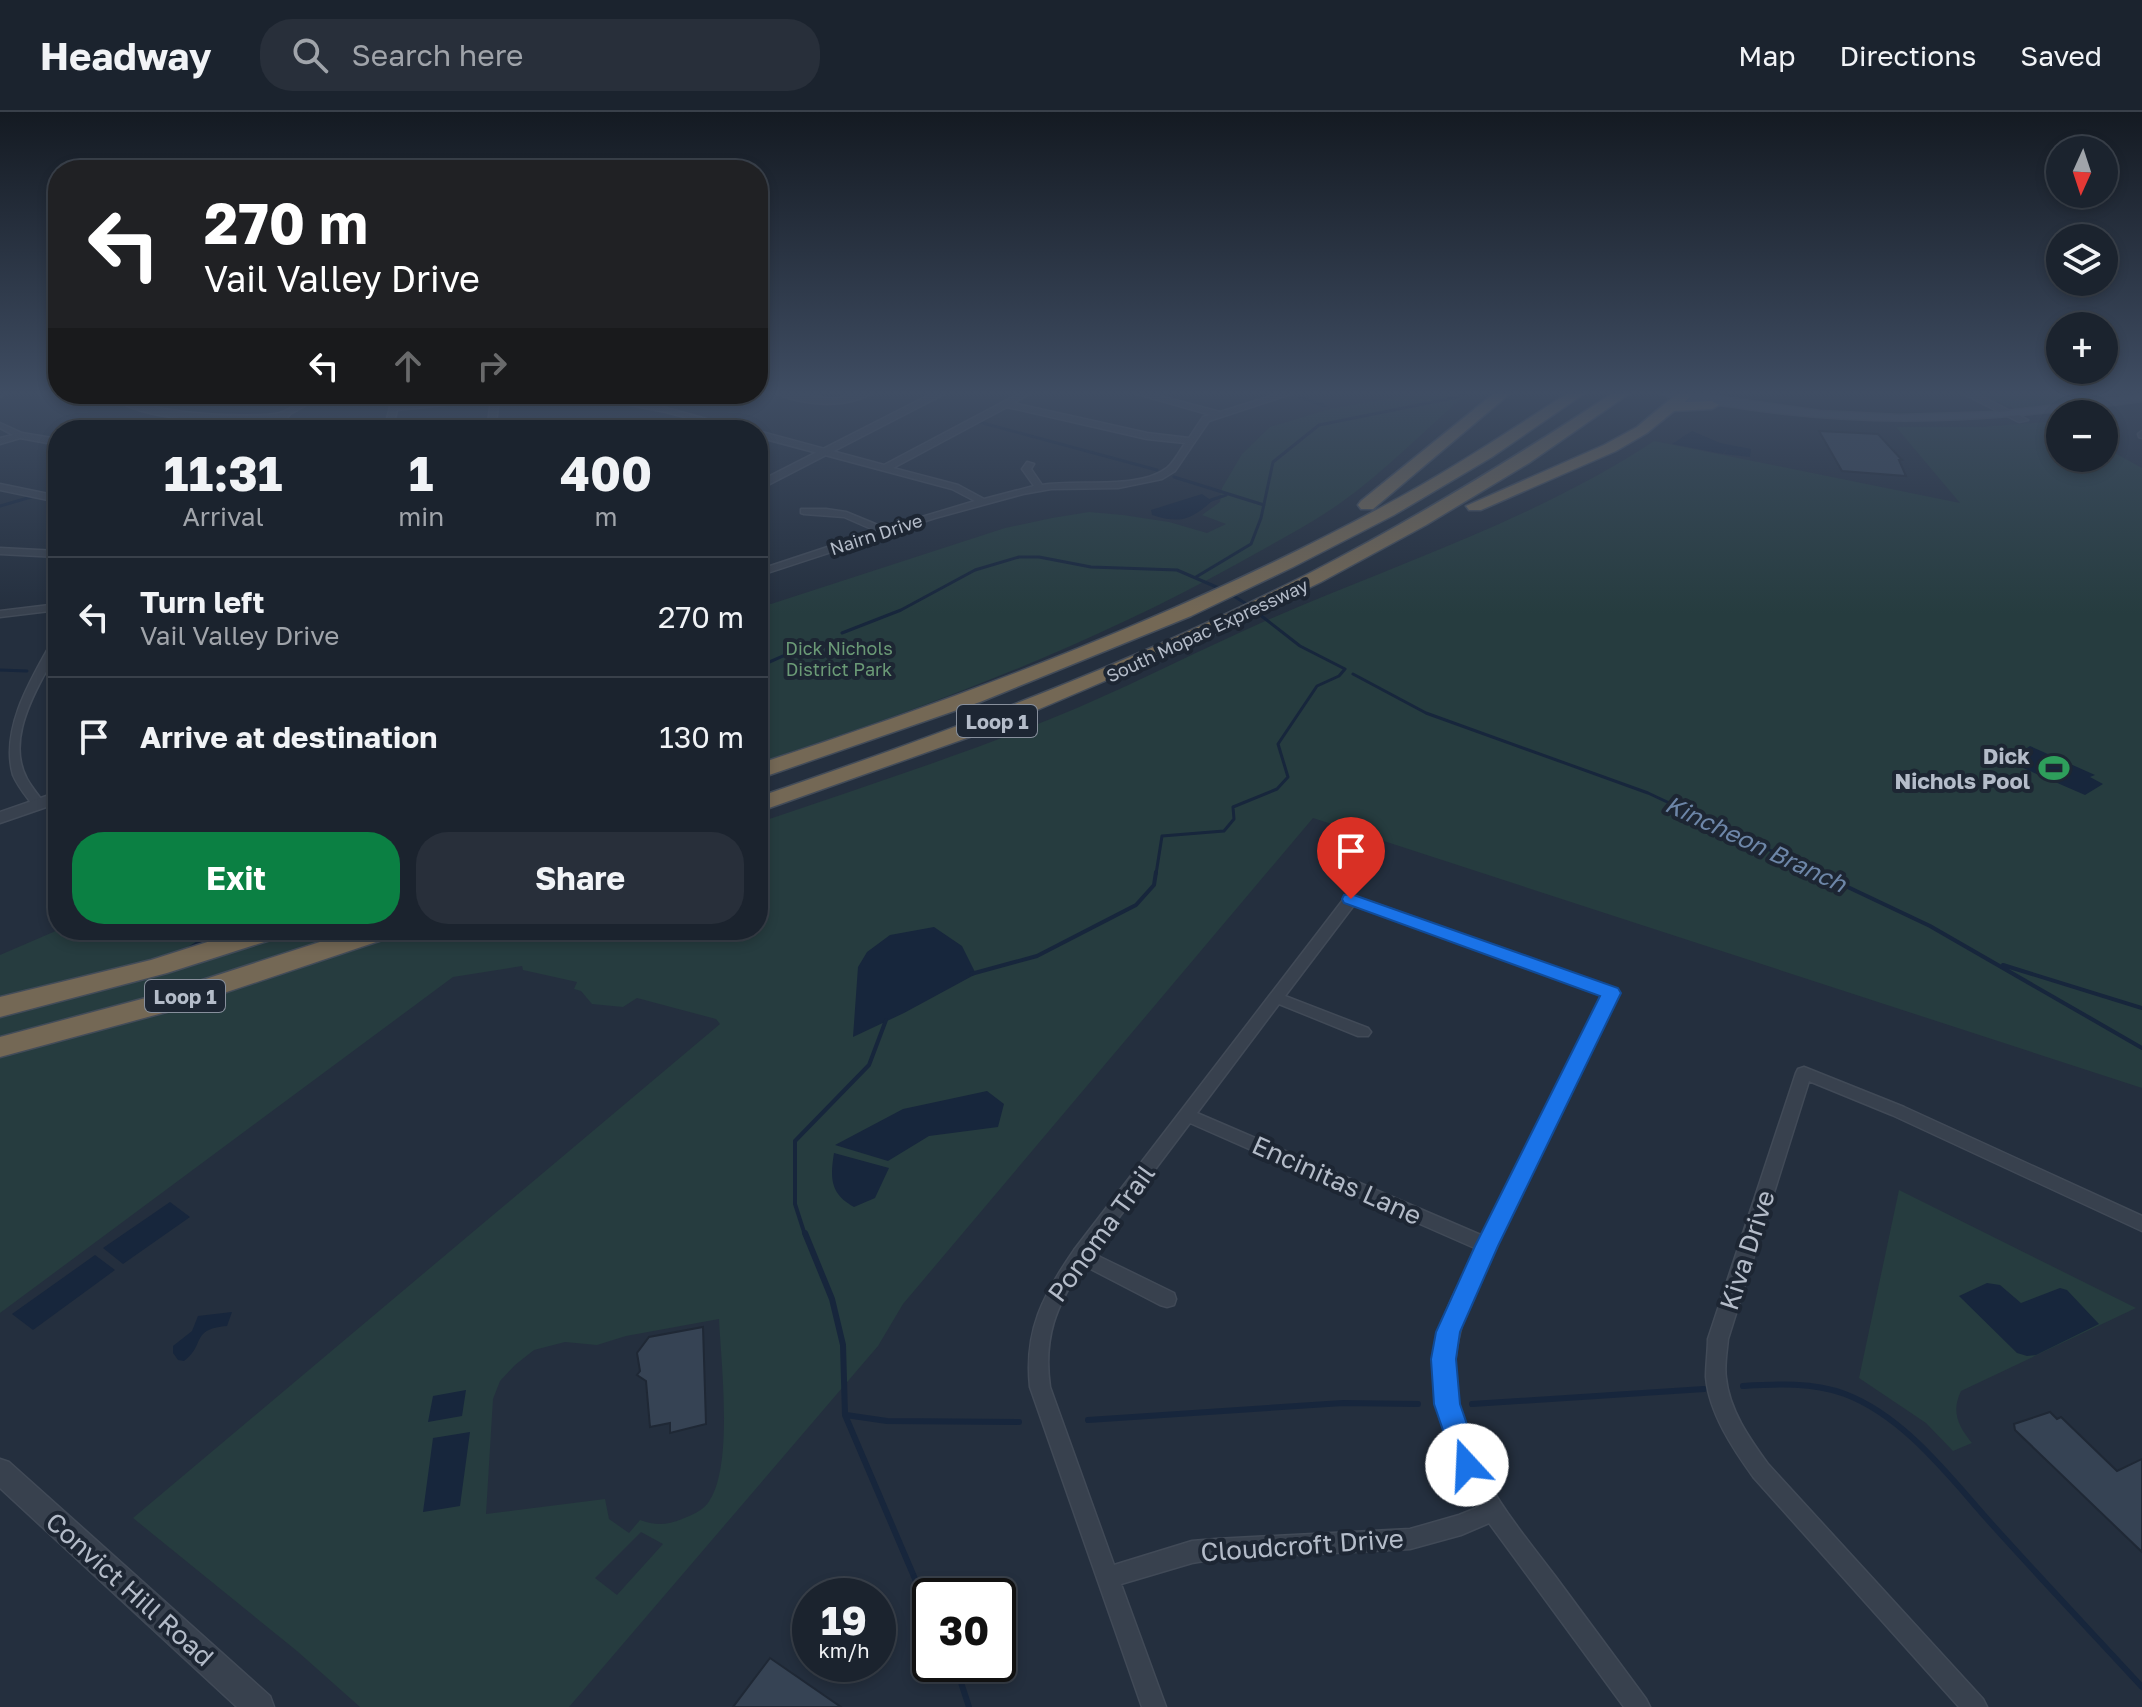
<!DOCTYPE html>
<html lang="en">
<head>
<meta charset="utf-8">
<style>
	body { margin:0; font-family:"Golos Text",sans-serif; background:#282f3a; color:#f1f3f6; height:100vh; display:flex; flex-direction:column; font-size:30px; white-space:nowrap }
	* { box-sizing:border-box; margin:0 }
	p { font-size:26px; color:#a0a4aa }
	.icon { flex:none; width:44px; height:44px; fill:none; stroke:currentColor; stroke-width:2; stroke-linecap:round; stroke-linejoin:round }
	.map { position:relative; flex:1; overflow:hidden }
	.panel { position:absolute; left:48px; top:308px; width:720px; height:520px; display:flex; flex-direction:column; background:#1b232e; border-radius:32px; box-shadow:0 4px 12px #0003,0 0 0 2px #39404a }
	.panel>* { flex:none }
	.hud { position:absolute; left:48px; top:48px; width:720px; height:244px; border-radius:32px; box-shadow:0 4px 12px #0003,0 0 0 2px #39404a; background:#202124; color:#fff; overflow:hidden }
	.needle { width:52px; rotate:183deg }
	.buttons { position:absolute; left:2046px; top:24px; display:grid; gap:16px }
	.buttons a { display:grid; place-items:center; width:72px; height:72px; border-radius:50%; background:#1b232e; box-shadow:0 4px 12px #0003,0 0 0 2px #39404a; font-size:40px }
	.speed { position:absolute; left:792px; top:1466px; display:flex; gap:16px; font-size:40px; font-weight:700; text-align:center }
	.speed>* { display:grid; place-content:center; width:104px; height:104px; border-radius:50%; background:#1b232e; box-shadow:0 4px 12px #0003,0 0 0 2px #39404a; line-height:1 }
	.speed small { font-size:20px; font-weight:400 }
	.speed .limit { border:4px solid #111; border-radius:12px; background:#fff; color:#111 }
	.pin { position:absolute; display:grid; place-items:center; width:68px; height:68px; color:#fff; margin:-82px -34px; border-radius:50% 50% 50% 0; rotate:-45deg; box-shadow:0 0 8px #0007 }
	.pin .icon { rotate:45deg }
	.me { position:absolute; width:88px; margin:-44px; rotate:340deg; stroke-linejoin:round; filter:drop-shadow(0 0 6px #0008) }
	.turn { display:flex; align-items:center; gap:28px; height:168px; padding:0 24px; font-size:36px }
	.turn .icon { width:104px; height:104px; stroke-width:2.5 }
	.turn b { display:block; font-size:56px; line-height:68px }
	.lanes { display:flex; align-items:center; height:76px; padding:0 24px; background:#0003; justify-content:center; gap:40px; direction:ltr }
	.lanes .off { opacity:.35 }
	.eta { display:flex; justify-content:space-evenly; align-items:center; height:136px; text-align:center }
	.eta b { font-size:48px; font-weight:700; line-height:56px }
	.action { display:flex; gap:16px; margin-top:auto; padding:16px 24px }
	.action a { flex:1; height:92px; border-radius:32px; background:#0b8043; color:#fff; font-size:32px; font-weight:700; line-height:92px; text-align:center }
	.action a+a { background:#282f3a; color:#f1f3f6 }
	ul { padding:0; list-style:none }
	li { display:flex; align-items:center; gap:24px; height:120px; padding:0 24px; border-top:2px solid #39404a }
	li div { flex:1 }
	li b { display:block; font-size:30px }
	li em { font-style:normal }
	header { display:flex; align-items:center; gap:48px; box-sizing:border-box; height:112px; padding:0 40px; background:#1b232e; border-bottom:2px solid #39404a }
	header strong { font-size:38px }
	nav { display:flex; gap:44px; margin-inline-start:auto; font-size:28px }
	.search { width:560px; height:72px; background:#282f3a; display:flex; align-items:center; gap:20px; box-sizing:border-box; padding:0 28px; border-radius:32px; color:#a0a4aa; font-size:30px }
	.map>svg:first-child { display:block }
	.green { fill:#263c3f; fill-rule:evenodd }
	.water { fill:#17263c }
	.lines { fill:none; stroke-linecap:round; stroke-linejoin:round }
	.stream-far2 { stroke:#17263c; stroke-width:3 }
	.stream-far1 { stroke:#17263c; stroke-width:4 }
	.stream { stroke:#17263c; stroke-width:6 }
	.building { fill:#364354; stroke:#1f2835; stroke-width:2 }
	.minor-casing { stroke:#414a57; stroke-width:3 }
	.tertiary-casing { stroke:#414a57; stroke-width:3 }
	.secondary-casing { stroke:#414a57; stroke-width:3 }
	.motorway-casing { stroke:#434c59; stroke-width:3 }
	.minor { fill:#38414e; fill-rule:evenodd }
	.tertiary { fill:#38414e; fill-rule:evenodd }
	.secondary { fill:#465061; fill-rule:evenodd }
	.motorway { fill:#746855; fill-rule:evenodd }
	.route { fill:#1a73e8; stroke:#114b97; stroke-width:2 }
	.labels { text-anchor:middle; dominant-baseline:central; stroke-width:8; stroke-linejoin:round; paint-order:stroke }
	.far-street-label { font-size:18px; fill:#b4bcc9; stroke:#1d2633 }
	.far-park-label { font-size:18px; fill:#6b9a76; stroke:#1d2633 }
	.shield { fill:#1d2633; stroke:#878f9c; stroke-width:2 }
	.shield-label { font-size:20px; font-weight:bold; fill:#b4bcc9 }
	.poi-label { font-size:22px; font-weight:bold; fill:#b4bcc9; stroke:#1d2633; text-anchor:end }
	.water-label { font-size:24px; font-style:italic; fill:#6d86a8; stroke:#1d2633 }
	.near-street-label { font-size:26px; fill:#b4bcc9; stroke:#1d2633 }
</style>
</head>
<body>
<header>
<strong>Headway</strong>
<div class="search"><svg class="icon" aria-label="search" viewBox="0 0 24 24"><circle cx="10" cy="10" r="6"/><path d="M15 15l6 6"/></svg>Search here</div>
<nav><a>Map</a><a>Directions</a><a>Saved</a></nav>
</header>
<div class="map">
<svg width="2142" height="1595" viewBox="0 0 2142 1595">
	<rect width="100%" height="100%" fill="#242f3e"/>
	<!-- green -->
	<path class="green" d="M 1409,279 L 1438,279 L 1464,284 C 1423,320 1384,360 1339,392 C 1306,415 1270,433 1235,453 C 1083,537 922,597 758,651 L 758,484 L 771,492 L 1005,416 L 1052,406 L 1089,400 L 1123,403 L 1169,410 L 1207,421 L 1226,412 L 1202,403 L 1220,390 L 1222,376 L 1242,342 L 1270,315 L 1330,297 L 1402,284 Z
		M 1971,279 L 2142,279 L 2142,282 L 2017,298 Z
		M 2057,309 L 2060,310 L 2060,346 L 2104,346 L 2104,335 L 2142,356 L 2142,976 L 1313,706 L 903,1192 L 878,1234 L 569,1595 L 360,1595 L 297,1539 L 133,1406 L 720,912 L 716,907 L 637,886 L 623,895 L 592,892 L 581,879 L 574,877 L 577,870 L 523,858 L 522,854 L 453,865 L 0,1201 L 0,843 L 58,818 L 424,818 L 430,828 L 459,818 L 758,818 L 758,711 C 865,674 973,640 1077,596 C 1152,564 1223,526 1298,495 C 1418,445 1545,401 1654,329 L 1960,391 L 1896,315 L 1982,315 ZM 719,1207 C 721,1251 734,1356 708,1391 C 702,1399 692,1403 682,1407 C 667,1413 656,1414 640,1408 L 629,1421 L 609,1407 L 605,1387 L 486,1402 L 493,1287 L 500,1269 L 515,1253 L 534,1238 L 565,1230 L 597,1233 L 626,1224 ZM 641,1420 L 663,1432 L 617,1483 L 595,1466 Z
		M 1899,1078 L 2136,1196 L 1961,1279 C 1951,1300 1958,1314 1972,1331 L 1953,1339 L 1926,1311 L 1859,1266 Z"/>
	<!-- water -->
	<path class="water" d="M 1692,319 L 1720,331 L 1751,337 L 1750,345 L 1724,342 L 1728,335 L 1723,342 L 1672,332 Z
		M 1202,382 L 1212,389 C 1191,408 1180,412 1152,403 L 1151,398 Z
		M 2030,634 L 2095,663 L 2090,665 L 2103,672 L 2085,683 L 2007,649 Z
		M 934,815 L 962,834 L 976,862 L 904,901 L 853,925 L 858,855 L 867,840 L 890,823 Z
		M 987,979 L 1004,992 L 998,1015 L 929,1024 L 888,1049 L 835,1033 L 903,997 Z
		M 834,1041 L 889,1056 L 875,1086 L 854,1095 C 830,1082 830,1066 834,1041 Z
		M 170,1090 L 190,1105 L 123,1152 L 103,1136 Z
		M 95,1143 L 115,1158 L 33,1218 L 12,1202 Z
		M 1987,1171 L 2000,1173 L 2021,1191 L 2060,1176 L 2067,1178 L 2099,1212 L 2036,1243 L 2027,1244 L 2017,1241 L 1959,1184 Z
		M 232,1200 L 227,1214 C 190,1217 206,1233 184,1249 L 178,1248 L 173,1241 L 173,1234 L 192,1219 L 198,1204 Z
		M 466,1278 L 462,1304 L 428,1310 L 433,1284 Z
		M 470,1320 L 460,1394 L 423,1400 L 433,1326 Z"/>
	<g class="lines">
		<!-- stream-far2 -->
		<path class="stream-far2" d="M 1299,285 L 1325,294
			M 979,310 L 1157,358
			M 1174,365 L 1264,393
			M 55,379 L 58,377
			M 1211,388 L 1226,383
			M 0,394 L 31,385
			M 1196,465 L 1251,432 L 1261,406 L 1273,350 L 1319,313 L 1458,285 L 1468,279
			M 1229,481 L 1248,493
			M 842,521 L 901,498 L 975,458 L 1019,445 L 1039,445 L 1091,455 L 1177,458 L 1221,477
			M 758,555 L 808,533
			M 0,558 L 27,559
			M 1353,562 L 1426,601 L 1648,681 L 1821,762
			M 1156,762 L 1162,724 L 1224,719 L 1234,707 L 1233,695 L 1277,677 L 1288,665 L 1278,632 L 1317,574 L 1339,564 L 1345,557 L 1300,534 L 1255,499"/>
		<!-- stream-far1 -->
		<path class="stream-far1" d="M 1816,760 L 1930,814 L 2142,936
			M 190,836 L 219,818
			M 2003,853 L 2142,896
			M 971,862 L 1037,844 L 1136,793 L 1154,773 L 1156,760
			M 805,1123 L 795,1092 L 795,1029 L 869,953 L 886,908"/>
		<!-- stream -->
		<path class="stream" d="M 805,1121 L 832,1187 L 843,1233 L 845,1303 L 930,1502
			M 1743,1274 C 1777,1272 1813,1270 1845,1282 C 1908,1306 1954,1371 1998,1419 C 2045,1471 2094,1523 2142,1575
			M 1472,1292 L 1704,1277
			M 846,1303 L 887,1309 L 1019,1310
			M 1088,1308 L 1343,1291 L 1418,1292
			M 955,1552 L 969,1595"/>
	</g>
	<!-- building -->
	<path class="building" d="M 1819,319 L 1878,322 L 1902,348 L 1899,348 L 1906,364 L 1842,359 Z
		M 703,1215 L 706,1312 L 670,1321 L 670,1311 L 650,1315 L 646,1269 L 637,1263 L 640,1259 L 637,1241 L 649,1225 Z
		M 2050,1300 L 2057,1307 L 2061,1305 L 2117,1359 L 2142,1347 L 2142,1440 L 2015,1318 L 2014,1312 Z
		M 770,1546 L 841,1595 L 733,1595 Z"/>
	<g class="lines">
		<!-- minor casing -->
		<g class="minor-casing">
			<path id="minor" d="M 0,279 L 9,279 L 0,285 Z
				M 771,279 L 835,287 L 865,279 L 876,279 C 846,298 802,294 771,279 Z
				M 1024,279 L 1034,279 L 1013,291 L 1147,321 L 1189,326 L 1203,305 L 1211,303 L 1127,279 L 1141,279 L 1220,300 L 1287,279 L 1300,279 L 1209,309 L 1175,359 L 1162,367 L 1118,376 L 1051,377 L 1023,382 L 935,406 L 758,464 L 758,458 L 876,419 L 844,405 L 804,402 L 801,401 L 801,397 L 826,397 L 846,400 L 885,416 L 975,389 L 952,377 L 758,325 L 758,319 L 884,353 ZM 1007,295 L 1147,327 L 1185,331 C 1180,339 1174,350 1167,356 C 1139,378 1076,367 1042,373 L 1031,357 L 1034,352 L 1027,350 L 1022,357 L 1034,374 L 984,387 L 958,373 L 893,356 Z
				M 386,282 L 394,282 L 398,293 L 512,282 L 594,282 L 648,291 L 746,318 L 732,318 L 666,300 L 610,289 L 567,285 L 499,288 L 495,318 L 487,318 L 491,288 L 397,298 L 392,318 L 384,318 L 390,295 Z
				M 0,311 L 22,321 L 58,327 L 58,333 L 20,326 L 0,332 L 0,326 L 13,323 L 0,316 Z
				M 2142,319 L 2142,326 L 2139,325 L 2138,322 Z
				M 0,372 L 58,384 L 58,390 L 0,378 Z
				M 0,436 L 58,439 L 58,445 L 0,442 Z
				M 58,492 L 58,498 L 0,505 L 0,499 Z
				M 58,525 C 58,541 51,551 43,565 C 27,595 9,634 27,667 C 32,676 39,684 45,692 L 39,696 L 34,695 C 27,685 18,675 13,663 C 0,617 31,567 53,528 Z
				M 1351,783 L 1616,877 L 1618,881 L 1467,1194 C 1459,1222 1452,1249 1455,1278 C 1464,1351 1512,1408 1555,1464 C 1585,1505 1616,1546 1646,1587 L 1650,1595 L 1624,1595 L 1489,1411 L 1461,1423 L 1410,1437 L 1216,1447 L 1192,1451 L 1121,1472 L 1166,1595 L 1142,1595 L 1030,1275 C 1024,1219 1043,1183 1074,1138 L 1346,784 ZM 1354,793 L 1602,883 L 1483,1124 L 1197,1001 L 1279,892 L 1358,924 L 1368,924 L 1371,920 L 1368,916 L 1285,884 ZM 1190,1011 L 1477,1137 C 1468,1156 1457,1174 1449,1193 C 1420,1264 1444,1332 1479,1395 L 1459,1403 L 1410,1417 L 1216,1427 L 1192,1429 L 1114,1453 L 1050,1275 C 1043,1225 1056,1194 1083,1153 L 1160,1193 L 1167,1195 L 1174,1193 L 1176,1187 L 1174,1181 L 1092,1141 Z
				M 1804,955 L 1904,995 L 2142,1104 L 2142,1119 L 1892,1003 L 1809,969 L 1728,1227 C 1727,1239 1724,1254 1726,1266 C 1729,1298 1750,1327 1768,1352 L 1983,1587 L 1987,1595 L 1959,1595 L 1754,1366 C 1733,1337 1709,1301 1706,1265 C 1706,1252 1708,1239 1708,1227 L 1796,961 L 1798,957 Z"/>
		</g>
		<!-- tertiary casing -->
		<g class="tertiary-casing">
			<path id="tertiary" d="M 937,279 L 950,279 L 758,378 L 758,370 Z
				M 1958,279 L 1971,279 L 2028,308 L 2019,310 Z
				M 107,282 C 123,282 134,290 149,294 C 184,302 239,306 275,302 C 292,300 304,282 326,282 L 290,302 L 278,318 L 268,318 L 275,308 C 227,308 145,313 107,282 Z
				M 58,680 L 58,691 L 0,711 L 0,700 Z
				M 0,1347 L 9,1350 L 270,1584 L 274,1595 L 237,1595 L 0,1376 Z"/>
		</g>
		<!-- secondary casing -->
		<g class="secondary-casing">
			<path id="secondary" d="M 1656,279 L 1681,279 L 1820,299 L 1899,303 L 1999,300 L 2142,283 L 2142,289 C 1996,309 1874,318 1728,294 C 1706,291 1674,290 1656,279 Z"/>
		</g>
		<!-- motorway casing -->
		<g class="motorway-casing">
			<path id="motorway" d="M 1497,279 L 1513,279 L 1373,397 L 1361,397 L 1358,393 L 1361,389 Z
				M 1571,279 L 1588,279 L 1492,345 L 1394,403 L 1293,455 L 1191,504 L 980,590 L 758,667 L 758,652 C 971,582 1181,503 1380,396 C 1446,361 1508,320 1571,279 Z
				M 1616,279 L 1633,279 L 1529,351 L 1426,413 L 1321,470 L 1214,522 L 995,616 L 758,700 L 758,685 C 945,621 1132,552 1308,462 C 1415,407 1516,345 1616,279 Z
				M 1679,280 L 1689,280 L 1691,283 L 1685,290 L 1712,289 L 1719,293 L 1712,297 L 1674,299 L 1647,321 L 1616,339 L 1481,398 L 1469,398 L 1466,394 L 1604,333 L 1637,315 Z
				M 245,818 L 287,818 L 283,824 L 167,861 L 0,905 L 0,885 L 151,848 Z
				M 357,818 L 398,818 L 394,824 L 170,899 L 0,945 L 0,925 L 153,884 Z"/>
		</g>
		<!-- minor -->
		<use href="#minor" class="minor"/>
		<!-- tertiary -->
		<use href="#tertiary" class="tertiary"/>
		<!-- secondary -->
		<use href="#secondary" class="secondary"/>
		<!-- motorway -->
		<use href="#motorway" class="motorway"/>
	</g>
	<!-- sky -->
	<linearGradient id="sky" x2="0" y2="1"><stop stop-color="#141a22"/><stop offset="0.56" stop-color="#3f4d63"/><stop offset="1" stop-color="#3f4d63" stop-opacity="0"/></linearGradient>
	<rect width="2142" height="502" fill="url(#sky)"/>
	<!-- route -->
	<path class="route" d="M 1351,782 L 1618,876 L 1621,881 L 1498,1134 L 1460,1220 L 1456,1247 L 1460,1292 L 1481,1353 L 1477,1362 L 1467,1366 L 1458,1362 L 1434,1292 L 1431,1247 L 1436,1220 L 1475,1134 L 1600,884 L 1344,791 L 1342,787 L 1344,783 Z"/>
	<!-- icons -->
	<defs>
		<g id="stadium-bare" transform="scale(2.4)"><path d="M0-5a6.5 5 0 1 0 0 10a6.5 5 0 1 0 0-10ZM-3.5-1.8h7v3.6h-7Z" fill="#2e9e5b" stroke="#1d2633" stroke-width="2.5" paint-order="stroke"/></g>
	</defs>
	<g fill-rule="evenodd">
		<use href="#stadium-bare" x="2054" y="656"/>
	</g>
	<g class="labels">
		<!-- far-street labels -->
		<g class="far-street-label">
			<text transform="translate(876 422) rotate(-18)">Nairn Drive</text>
			<text transform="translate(1207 518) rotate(-25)">South Mopac Expressway</text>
		</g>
		<!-- far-park labels -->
		<g class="far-park-label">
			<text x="839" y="536">Dick Nichols<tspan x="839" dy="21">District Park</tspan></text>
		</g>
		<!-- shield labels -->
		<g class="shield">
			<rect x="957" y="593" width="80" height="32" rx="6"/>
			<rect x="145" y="868" width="80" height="32" rx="6"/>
		</g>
		<g class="shield-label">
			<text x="997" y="609">Loop 1</text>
			<text x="185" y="884">Loop 1</text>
		</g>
		<!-- poi labels -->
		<g class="poi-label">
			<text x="2030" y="643">Dick<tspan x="2030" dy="25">Nichols Pool</tspan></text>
		</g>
		<!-- water labels -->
		<g class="water-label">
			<text transform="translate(1756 731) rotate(25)">Kincheon Branch</text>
		</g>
		<!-- near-street labels -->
		<g class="near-street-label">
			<text transform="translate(1337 1068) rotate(24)">Encinitas Lane</text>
			<text transform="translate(1101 1121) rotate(-54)">Ponoma Trail</text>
			<text transform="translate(1747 1138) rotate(-72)">Kiva Drive</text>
			<text transform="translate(1302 1433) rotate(-4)">Cloudcroft Drive</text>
			<text transform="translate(130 1477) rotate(42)">Convict Hill Road</text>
		</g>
	</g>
</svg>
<div class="buttons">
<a><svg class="needle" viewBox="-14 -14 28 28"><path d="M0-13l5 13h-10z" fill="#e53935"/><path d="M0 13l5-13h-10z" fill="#a0a4aa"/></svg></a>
<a><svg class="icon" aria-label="layers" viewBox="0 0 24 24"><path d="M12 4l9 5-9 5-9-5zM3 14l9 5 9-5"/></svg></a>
<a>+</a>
<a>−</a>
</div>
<div class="speed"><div>19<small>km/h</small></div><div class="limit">30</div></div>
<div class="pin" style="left:1351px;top:787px;background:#d93025"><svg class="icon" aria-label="arrive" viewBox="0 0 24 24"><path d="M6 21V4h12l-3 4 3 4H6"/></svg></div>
<svg class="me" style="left:1467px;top:1353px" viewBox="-20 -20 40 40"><circle r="19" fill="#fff"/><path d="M0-13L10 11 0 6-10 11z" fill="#1a73e8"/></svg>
<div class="hud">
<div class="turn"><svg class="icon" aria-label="left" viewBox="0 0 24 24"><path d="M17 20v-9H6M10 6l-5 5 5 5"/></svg><div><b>270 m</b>Vail Valley Drive</div></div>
<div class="lanes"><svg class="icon" aria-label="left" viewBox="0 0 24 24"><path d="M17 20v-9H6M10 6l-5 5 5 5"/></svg><svg class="icon off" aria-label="ahead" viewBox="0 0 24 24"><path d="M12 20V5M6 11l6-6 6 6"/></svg><svg class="icon off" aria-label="right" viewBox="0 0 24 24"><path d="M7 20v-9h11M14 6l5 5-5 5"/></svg></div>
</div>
<section class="panel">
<div class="eta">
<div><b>11:31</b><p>Arrival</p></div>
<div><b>1</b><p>min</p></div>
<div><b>400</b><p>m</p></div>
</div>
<ul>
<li><svg class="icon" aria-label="left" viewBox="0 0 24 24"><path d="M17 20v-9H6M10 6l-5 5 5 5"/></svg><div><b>Turn left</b><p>Vail Valley Drive</p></div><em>270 m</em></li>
<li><svg class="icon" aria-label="arrive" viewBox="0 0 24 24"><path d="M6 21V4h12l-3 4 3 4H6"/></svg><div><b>Arrive at destination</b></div><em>130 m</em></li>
</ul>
<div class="action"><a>Exit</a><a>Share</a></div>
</section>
</div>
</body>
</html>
